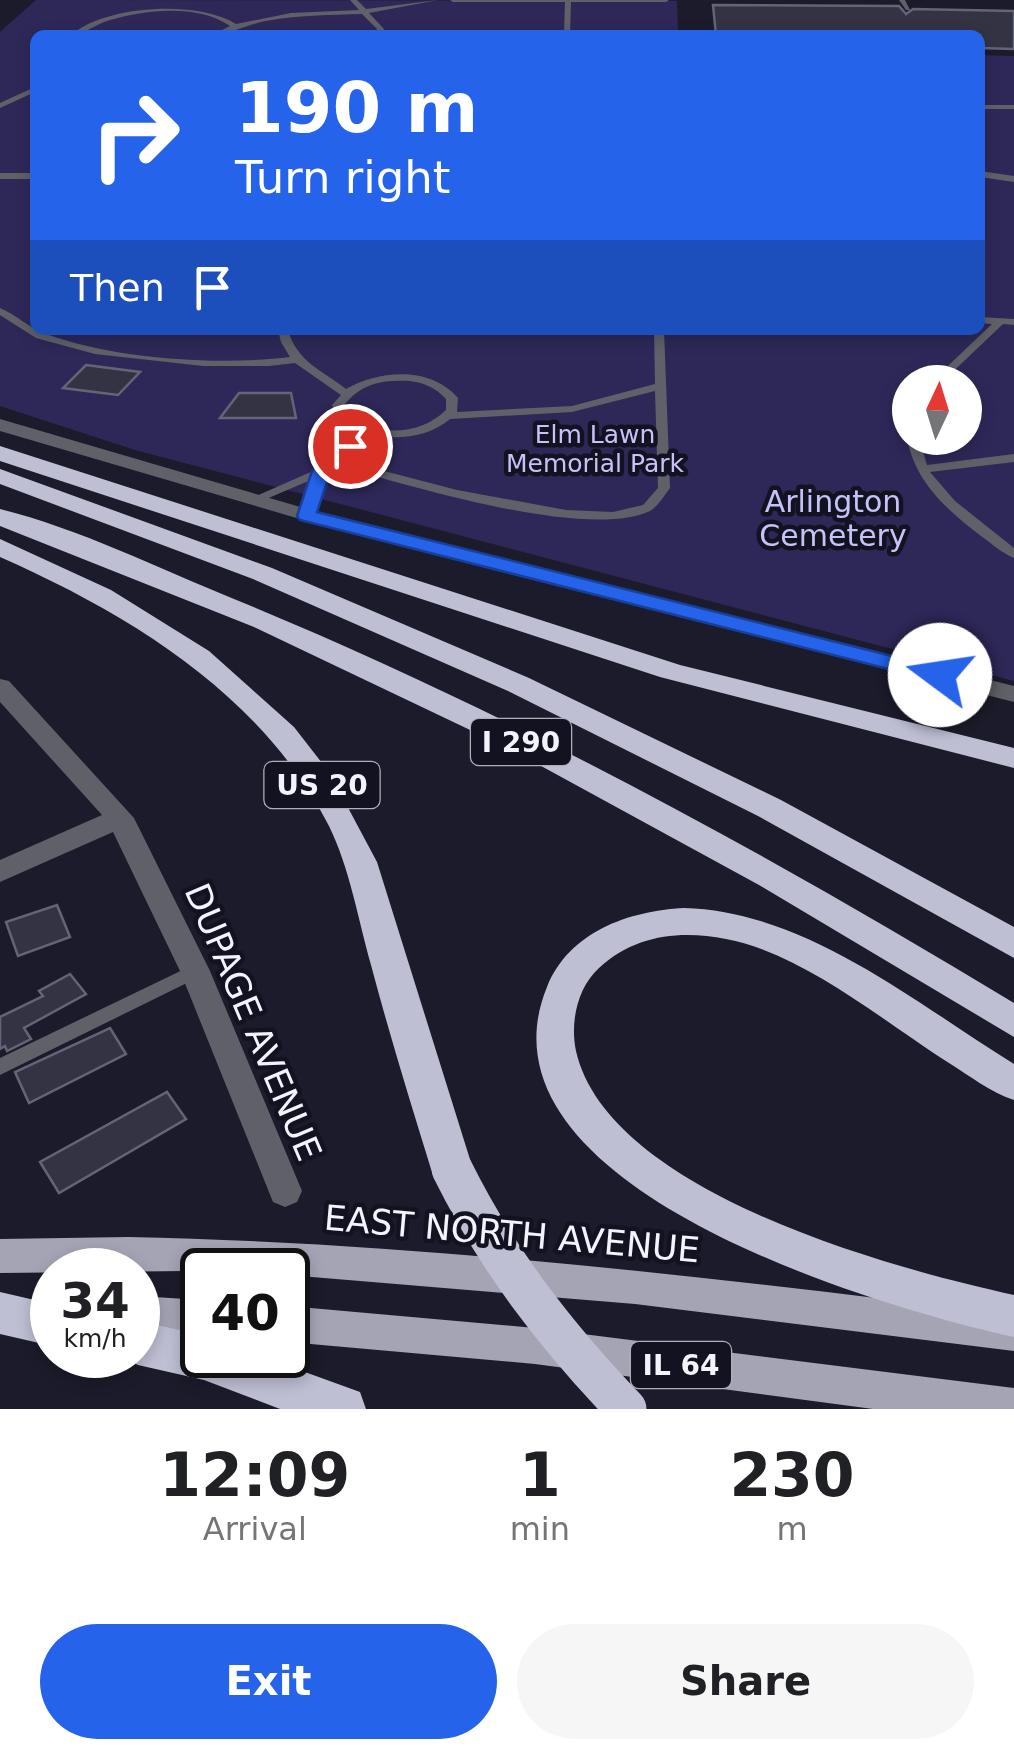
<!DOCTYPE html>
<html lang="en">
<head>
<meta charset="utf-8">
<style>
	body { margin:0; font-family:"DejaVu Sans",sans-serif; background:#f6f6f6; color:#202124; height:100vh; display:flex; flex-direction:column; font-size:38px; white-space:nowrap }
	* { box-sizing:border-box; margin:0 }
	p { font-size:32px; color:#757577 }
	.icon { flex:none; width:55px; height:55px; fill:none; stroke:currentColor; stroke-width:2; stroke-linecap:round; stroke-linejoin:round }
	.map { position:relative; height:1409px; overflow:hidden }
	.details { display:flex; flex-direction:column; background:#fff; flex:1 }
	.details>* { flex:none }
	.guide { position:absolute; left:30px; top:30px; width:955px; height:305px; border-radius:15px; box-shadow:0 5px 15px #0003; background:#2563eb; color:#fff; overflow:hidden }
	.needle { width:65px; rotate:4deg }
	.buttons { position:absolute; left:892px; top:365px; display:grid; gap:20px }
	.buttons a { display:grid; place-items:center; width:90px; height:90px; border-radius:50%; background:#fff; box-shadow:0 5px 15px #0003; font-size:50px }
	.speed { position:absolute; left:30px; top:1248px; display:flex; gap:20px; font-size:50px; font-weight:700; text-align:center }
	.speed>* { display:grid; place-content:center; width:130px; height:130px; border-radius:50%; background:#fff; box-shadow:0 5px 15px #0003; line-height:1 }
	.speed small { font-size:25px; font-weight:400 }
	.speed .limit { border:5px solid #111; border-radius:15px; background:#fff; color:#111 }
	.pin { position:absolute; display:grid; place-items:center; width:85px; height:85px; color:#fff; margin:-42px; border:5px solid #fff; border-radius:50%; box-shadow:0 2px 10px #0007 }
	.me { position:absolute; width:110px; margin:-55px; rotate:284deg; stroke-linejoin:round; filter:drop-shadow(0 0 8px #0008) }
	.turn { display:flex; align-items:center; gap:35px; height:210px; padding:0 40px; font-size:45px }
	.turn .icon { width:130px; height:130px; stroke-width:2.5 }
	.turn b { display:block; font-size:70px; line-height:85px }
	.then { display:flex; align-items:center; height:95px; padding:0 40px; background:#0003; gap:20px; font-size:38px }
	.eta { display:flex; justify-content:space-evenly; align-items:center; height:170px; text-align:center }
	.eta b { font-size:60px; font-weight:700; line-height:70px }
	.action { display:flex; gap:20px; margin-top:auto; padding:20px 40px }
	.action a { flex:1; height:115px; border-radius:60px; background:#2563eb; color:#fff; font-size:40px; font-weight:700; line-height:115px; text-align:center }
	.action a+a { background:#f6f6f6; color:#202124 }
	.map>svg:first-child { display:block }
	.green { fill:#2e2859; fill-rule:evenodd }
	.building { fill:#343344; stroke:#646477; stroke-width:2.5 }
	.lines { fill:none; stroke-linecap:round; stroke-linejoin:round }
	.service { fill:#606068; fill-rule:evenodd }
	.minor { fill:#606068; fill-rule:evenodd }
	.tertiary { fill:#606068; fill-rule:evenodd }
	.primary { fill:#a4a4b5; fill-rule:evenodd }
	.motorway { fill:#bfbfd4; fill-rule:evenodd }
	.motorway-bridge { stroke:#bfbfd4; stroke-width:41 }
	.route { fill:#2563eb; stroke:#184099; stroke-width:2.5 }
	.labels { text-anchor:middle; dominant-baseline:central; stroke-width:9; stroke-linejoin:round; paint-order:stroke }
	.far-park-label { font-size:25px; fill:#c4c2f8; stroke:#131221 }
	.shield { fill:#131221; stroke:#b0b0bc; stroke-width:2.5 }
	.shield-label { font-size:28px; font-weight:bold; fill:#f3f3fe }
	.park-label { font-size:30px; fill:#c4c2f8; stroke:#131221 }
	.near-street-label { font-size:35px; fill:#f3f3fe; stroke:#131221 }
</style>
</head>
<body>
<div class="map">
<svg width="1014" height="1409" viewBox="0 0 1014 1409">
	<rect width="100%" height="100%" fill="#1c1b2b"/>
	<!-- green -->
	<path class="green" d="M 36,0 L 823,1 L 677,1 L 678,35 L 35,35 L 35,330 L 980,330 L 980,55 L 1014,56 L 1014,681 L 135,450 L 0,406 L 0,32 ZM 910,382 L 965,382 L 965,438 L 910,438 Z"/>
	<!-- building -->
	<path class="building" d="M 713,5 L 899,6 L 906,14 L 913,9 L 1014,11 L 1014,49 L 980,48 L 980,35 L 716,35 Z
		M 86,365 L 140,372 L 118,395 L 63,388 Z
		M 239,393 L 291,393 L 296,418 L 220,418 Z
		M 57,905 L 70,937 L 18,956 L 6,922 Z
		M 70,974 L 86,994 L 24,1028 L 31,1039 L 7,1051 L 5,1046 L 0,1049 L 0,1017 L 43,996 L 39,991 Z
		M 110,1028 L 126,1054 L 29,1103 L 15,1072 Z
		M 167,1092 L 186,1119 L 59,1193 L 40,1162 Z"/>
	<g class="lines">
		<!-- service -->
		<path class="service" d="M 350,0 L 357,0 L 366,9 L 438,0 L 369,13 L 384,29 L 382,35 L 376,35 L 377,29 L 362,14 C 330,15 297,15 266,21 C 248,24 229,35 212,35 L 230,26 C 198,3 142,10 107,21 C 94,25 83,35 71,35 C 106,5 198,0 236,24 L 291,13 L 359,10 Z
			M 450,0 L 669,0 L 666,2 L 571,2 L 570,35 L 564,35 L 565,2 L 453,2 Z
			M 899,0 L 905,0 L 910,10 L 906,10 Z
			M 35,87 L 35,92 L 0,108 L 0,103 Z
			M 980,105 L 1014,105 L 1014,109 L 980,109 Z
			M 980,171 L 1014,176 L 1014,182 L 980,177 Z
			M 0,173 L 35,173 L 35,179 L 0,179 Z
			M 0,308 C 17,315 29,328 46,334 C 115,359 217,366 290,357 L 281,342 L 278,330 L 288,330 C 297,362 322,370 346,389 C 380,370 430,366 458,398 L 457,412 L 572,406 L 655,384 L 654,330 L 664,330 L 670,488 C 665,495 657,507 650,511 C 587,541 404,484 336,465 L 325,468 L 325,462 L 359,432 L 337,419 L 332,405 L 341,395 L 295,363 L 269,366 L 203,366 L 95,354 L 36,338 L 0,315 ZM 410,381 C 425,383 436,388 446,399 L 446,410 C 419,436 380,436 348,417 L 344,405 C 363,383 381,380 410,381 ZM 655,391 L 658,488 L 643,505 L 613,512 L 566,510 L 457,490 L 342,460 L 370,435 C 398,440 427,438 450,419 L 572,412 Z
			M 980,317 L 1014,319 L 1014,325 L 1003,324 L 942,382 L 931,382 L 992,324 L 980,323 Z
			M 909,435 L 919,438 L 927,465 L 1014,454 L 1014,462 L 930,472 L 955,501 L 1014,548 L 1014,558 C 1002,553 992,544 981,536 C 947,510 915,482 907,438 Z
			M 322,467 L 328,471 L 311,518 L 303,518 L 301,515 L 313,479 L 257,503 L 249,503 L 247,500 Z
			M 195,964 L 201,966 L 204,971 L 201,976 L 0,1075 L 0,1058 Z"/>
		<!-- minor -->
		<path class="minor" d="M 0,679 L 9,681 L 134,818 L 210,971 L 302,1191 L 297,1202 L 285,1207 L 273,1202 L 180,971 L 113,832 L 0,882 L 0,860 L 102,815 L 0,702 Z"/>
		<!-- tertiary -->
		<path class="tertiary" d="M 0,419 L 314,511 L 1014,686 L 1014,702 L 300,519 L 0,431 Z"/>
		<!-- primary -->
		<path class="primary" d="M 128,1237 C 425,1243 719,1278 1014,1315 L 1014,1351 L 635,1304 L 288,1275 L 288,1270 L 0,1273 L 0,1239 Z
			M 138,1296 L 202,1300 L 202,1336 L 138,1332 Z
			M 288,1306 L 535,1328 L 1014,1388 L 1014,1409 L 873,1409 L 535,1364 L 288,1342 Z"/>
		<!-- motorway -->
		<path class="motorway" d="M 0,446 L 680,665 L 1014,748 L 1014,768 L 660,677 L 0,461 Z
			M 0,469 L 272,568 L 529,678 L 781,800 L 1014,927 L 1014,958 L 758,816 L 508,691 L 253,579 L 0,484 Z
			M 0,509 C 80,529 158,568 234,599 C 505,710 763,851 1014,1003 L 1014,1037 L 759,885 L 510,749 L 254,627 L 0,526 Z
			M 0,539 L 111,590 L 209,651 L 294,727 L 329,772 L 377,862 L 473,1169 L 467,1182 L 452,1187 L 437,1182 L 431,1169 C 410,1101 389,1033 371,965 C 358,919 350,869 329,826 C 262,695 131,615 0,557 Z
			M 684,908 C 805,911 914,1002 1014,1064 L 1014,1100 C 990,1092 970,1076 949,1063 C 883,1021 802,953 726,939 C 680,930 635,935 599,968 C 577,988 570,1023 576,1051 C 608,1192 891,1268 1014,1295 L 1014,1337 C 881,1308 465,1187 547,987 C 569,932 628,911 684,908 Z
			M 0,1292 L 52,1304 L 52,1346 L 0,1334 Z
			M 138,1321 L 202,1335 L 202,1355 L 258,1355 L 360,1392 L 366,1409 L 280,1409 L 204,1380 L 138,1365 L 120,1355 L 138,1355 Z"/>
		<!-- motorway-bridge -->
		<path class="motorway-bridge" d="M 452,1169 C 497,1260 556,1336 626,1409"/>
	</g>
	<!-- route -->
	<path class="route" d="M 343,442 L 359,446 L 330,473 L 317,512 L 940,668 L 951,675 L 940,682 L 300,520 L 297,516 L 312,471 Z"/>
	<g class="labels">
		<!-- far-park labels -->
		<g class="far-park-label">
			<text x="595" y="434">Elm Lawn<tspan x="595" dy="29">Memorial Park</tspan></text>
		</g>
		<!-- shield labels -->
		<g class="shield">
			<rect x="471" y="719" width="100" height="46" rx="8"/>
			<rect x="264.5" y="762" width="115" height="46" rx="8"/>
			<rect x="631" y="1342" width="100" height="46" rx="8"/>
		</g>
		<g class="shield-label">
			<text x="521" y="742">I 290</text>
			<text x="322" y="785">US 20</text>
			<text x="681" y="1365">IL 64</text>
		</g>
		<!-- park labels -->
		<g class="park-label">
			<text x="833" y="501">Arlington<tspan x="833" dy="34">Cemetery</tspan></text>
		</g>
		<!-- near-street labels -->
		<g class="near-street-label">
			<text transform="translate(253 1022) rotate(67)">DUPAGE AVENUE</text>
			<text transform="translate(512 1234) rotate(5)">EAST NORTH AVENUE</text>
		</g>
	</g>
</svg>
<div class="buttons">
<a><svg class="needle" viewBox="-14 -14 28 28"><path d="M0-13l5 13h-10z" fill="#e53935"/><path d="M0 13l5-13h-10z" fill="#757577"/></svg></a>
</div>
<div class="speed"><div>34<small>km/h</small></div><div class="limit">40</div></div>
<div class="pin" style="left:350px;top:446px;background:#d93025"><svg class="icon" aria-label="arrive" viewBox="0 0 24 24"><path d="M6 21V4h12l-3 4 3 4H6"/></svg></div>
<svg class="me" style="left:940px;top:675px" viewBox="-20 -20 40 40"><circle r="19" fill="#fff"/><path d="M0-13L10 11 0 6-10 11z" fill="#2563eb"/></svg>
<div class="guide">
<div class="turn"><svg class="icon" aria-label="right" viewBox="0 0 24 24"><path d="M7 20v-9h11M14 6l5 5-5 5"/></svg><div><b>190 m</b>Turn right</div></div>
<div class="then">Then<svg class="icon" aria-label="arrive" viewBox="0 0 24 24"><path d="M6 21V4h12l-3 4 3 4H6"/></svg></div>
</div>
</div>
<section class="details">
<div class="eta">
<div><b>12:09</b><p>Arrival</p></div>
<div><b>1</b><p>min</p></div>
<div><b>230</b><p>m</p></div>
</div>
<div class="action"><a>Exit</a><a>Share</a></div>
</section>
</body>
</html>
